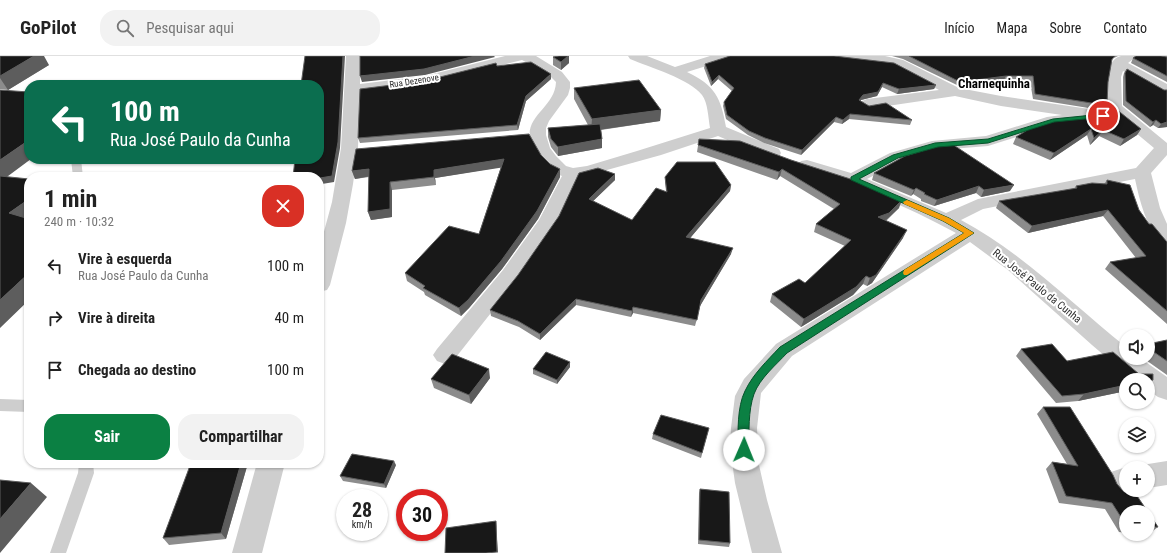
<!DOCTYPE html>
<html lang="pt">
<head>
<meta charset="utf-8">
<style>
	body { margin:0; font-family:"Roboto Condensed",sans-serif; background:#f2f2f2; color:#222; height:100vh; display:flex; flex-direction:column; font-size:15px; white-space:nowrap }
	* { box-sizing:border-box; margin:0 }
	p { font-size:13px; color:#767676 }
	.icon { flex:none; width:22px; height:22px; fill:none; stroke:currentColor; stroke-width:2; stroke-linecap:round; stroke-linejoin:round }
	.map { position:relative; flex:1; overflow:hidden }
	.sheet { position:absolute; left:24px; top:116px; width:300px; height:296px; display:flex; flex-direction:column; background:#fff; border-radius:16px; box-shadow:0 1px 3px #0004 }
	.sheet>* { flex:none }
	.top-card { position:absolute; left:24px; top:24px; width:300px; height:84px; border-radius:16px; box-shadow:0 1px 3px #0004; background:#0b6e4f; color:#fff; overflow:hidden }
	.buttons { position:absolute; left:1119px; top:273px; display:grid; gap:8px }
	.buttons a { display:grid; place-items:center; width:36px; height:36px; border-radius:50%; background:#fff; box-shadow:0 1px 3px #0004; font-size:20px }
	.speed { position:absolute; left:336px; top:433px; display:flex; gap:8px; font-size:20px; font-weight:700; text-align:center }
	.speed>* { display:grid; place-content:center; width:52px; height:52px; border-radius:50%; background:#fff; box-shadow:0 1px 3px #0004; line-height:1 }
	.speed small { font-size:10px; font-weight:400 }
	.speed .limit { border:6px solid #d22; background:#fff; color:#111 }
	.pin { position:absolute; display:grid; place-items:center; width:34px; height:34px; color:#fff; margin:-17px; border:2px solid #fff; border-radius:50%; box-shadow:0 1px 4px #0007 }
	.me { position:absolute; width:44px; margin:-22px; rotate:1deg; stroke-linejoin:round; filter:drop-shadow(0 0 3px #0008) }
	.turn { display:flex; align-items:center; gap:14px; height:84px; padding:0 20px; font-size:18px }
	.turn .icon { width:52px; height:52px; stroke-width:2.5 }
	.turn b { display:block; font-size:28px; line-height:34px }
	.round { display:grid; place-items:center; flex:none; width:42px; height:42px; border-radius:16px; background:#f2f2f2 }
	.overview { display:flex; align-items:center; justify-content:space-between; height:68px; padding:0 20px }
	h1 { font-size:24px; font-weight:700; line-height:30px }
	.button { display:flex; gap:8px; margin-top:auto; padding:8px 20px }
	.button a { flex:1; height:46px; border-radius:16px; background:#0b8043; color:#fff; font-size:16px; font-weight:700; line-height:46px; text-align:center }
	.button a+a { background:#f2f2f2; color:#222 }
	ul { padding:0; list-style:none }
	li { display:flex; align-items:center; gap:12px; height:52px; padding:0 20px }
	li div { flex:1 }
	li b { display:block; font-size:15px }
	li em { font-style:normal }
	header { display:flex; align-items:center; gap:24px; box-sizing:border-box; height:56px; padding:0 20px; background:#fff; border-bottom:1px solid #e0e0e0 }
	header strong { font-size:19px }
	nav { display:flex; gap:22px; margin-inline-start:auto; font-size:14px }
	.search { width:280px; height:36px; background:#f2f2f2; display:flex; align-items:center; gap:10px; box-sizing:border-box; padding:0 14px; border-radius:16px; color:#767676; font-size:15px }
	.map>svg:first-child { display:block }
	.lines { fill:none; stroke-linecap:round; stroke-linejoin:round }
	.service { fill:#cecece; fill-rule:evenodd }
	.minor { fill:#cecece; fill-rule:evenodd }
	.wall { fill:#8c8c8c }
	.shaded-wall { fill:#5d5d5d }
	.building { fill:#181818; stroke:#5d5d5d }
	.route { fill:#0b8043; stroke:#07532c }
	.slow { fill:#f59e0b }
	.labels { text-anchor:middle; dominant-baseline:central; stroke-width:4; stroke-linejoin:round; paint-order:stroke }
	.far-street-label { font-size:9px; fill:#313131; stroke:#fff }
	.street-label { font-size:11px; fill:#313131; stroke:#fff }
	.far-district-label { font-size:13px; font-weight:bold; fill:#000; stroke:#fff }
</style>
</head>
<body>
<header>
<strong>GoPilot</strong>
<div class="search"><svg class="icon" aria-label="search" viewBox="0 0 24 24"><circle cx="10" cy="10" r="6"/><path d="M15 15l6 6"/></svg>Pesquisar aqui</div>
<nav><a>Início</a><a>Mapa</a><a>Sobre</a><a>Contato</a></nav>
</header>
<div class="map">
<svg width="1167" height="497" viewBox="0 0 1167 497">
	<rect width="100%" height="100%" fill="#fff"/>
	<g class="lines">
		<!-- service -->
		<path class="service" d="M 71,103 L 81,103 L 83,121 L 73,121 Z
			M 0,343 L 29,344 L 29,356 L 0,355 Z
			M 79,407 L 93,407 L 94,417 L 66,497 L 50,497 L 78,417 Z"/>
		<!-- minor -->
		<path class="minor" d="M 346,0 L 360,0 L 360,28 L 425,20 L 505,0 L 536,0 L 562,16 L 570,26 L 570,32 L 568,39 L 549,65 L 546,72 L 546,79 L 550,92 L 556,100 L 566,110 L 573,112 L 587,110 L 637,95 L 710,72 C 708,61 708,47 702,39 C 690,23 649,11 630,3 L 628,0 L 647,0 L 675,11 L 710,0 L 731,0 L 729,3 L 687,16 C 715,29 721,42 726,71 L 779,93 L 781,97 L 779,101 L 773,102 L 767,101 L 718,80 L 661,99 L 578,122 L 558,165 L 517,224 L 453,305 L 445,308 L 437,305 L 433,299 L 437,293 L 503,214 L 539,164 L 562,120 C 551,116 545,110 538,100 C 512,62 555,56 556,26 L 548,18 L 522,4 L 425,28 L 360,37 L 358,92 L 353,128 L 346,167 L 330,229 L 327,234 L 319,236 L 319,194 L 332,146 L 341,92 Z
			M 831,0 L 885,0 L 903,4 L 959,32 L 1001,40 L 1103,55 L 1109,57 L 1111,60 L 1109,63 L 1103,65 L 1084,62 L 1082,65 L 1055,69 L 988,90 L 939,94 L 902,105 L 867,123 L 946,157 L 978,143 L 1136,112 L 1154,92 L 1106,52 C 1107,38 1103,4 1121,0 C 1126,0 1132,0 1137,0 L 1128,7 L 1167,28 L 1167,38 L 1162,37 L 1123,15 L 1121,21 L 1122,50 L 1167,87 L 1167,99 L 1151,117 L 1160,152 L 1167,168 L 1167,190 L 1160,188 C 1146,168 1140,147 1135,123 L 983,153 L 961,164 C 1023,197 1072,248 1126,291 L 1126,302 L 1140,302 L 1167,321 L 1167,344 L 1158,341 L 1148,334 L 1148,324 L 1133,324 L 1092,289 L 1008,214 L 970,186 L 792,300 L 761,337 L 757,372 L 759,409 L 767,444 L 782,497 L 752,497 L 735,427 L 730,391 L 731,372 L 735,340 L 744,323 L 776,288 L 956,177 C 907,150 854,129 801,113 L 798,109 L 801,105 L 807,104 L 851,117 L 890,97 L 932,85 L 986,80 L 1047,61 L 1062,59 L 1001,50 L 955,40 L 867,53 L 862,51 L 859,48 L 862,45 L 867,43 L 939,34 L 893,10 L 838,4 L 833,3 Z
			M 1157,0 L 1167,0 L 1167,5 L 1159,3 Z
			M 1167,405 L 1167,429 L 1148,432 L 1148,412 L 1138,411 L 1148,408 Z
			M 257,407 L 285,407 L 262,497 L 232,497 Z
			M 1126,411 L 1128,412 L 1126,412 L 1126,434 L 1133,434 L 1121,438 L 1111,434 L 1107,425 L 1111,416 Z"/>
	</g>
	<!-- wall -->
	<path class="wall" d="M 0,0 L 49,9 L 8,34 L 0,33 Z
		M 559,0 L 569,0 L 569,7 L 561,14 L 553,9 L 553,1 Z
		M 892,0 L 1118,0 L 1114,2 L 1112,4 L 1108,26 L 1107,47 L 1110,50 L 1107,55 L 1033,43 L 1030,25 L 1004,24 L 959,30 L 903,3 Z
		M 1167,1 L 1167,26 L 1131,7 L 1133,2 Z
		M 705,8 L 936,29 L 934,33 L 897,38 L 882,31 L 877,40 L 861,44 L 861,45 L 869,50 L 912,64 L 910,69 L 849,63 L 842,68 L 834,66 L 801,99 L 764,87 L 748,79 L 726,63 L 723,50 L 724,46 L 732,35 L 718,23 L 711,30 L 704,12 Z
		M 497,10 L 551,23 L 526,45 L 518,74 L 360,87 L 358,82 L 424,25 Z
		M 1127,13 L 1164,34 L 1167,71 L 1158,72 L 1153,69 L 1150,71 L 1123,49 L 1123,21 L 1124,17 Z
		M 574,32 L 661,54 L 660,65 L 601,74 L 602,92 L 558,100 L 551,91 L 548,81 L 548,72 L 588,69 L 574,43 Z
		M 1116,53 L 1141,73 L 1137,79 L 1120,90 L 1099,80 L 1090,89 L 1087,79 L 1050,104 L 1013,88 L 1016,81 L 1108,60 L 1113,58 Z
		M 699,83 L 899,152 L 886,165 L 903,182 L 872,227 L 867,230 L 863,228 L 853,239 L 801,271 L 770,246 L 772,238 L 805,227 L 845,190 L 814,176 L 816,168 L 834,153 L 780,120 L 777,124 L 697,96 Z
		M 541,99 L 560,121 L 538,163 L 502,213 L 469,252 L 461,260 L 425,239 L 424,236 L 407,225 L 405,217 L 479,178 L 501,111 L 435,122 L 436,129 L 392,134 L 392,161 L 371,164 L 368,156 L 369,121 L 355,123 L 352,115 Z
		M 905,100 L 1010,135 L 981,141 L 976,137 L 934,150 L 921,145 L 921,143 L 913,138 L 911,140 L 872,124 L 874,117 Z
		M 615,118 L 615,124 L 593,145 L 632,164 L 666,135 L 665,126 L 665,121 L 731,129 L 730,135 L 690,182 L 731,198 L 700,250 L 695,270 L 633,257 L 631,261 L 576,249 L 540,284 L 519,271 L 491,260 L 490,254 Z
		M 1107,124 L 1139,154 L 1149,168 L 1167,186 L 1167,268 L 1105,213 L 1110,206 L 1136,202 L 1103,160 L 1028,177 L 996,152 L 999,145 L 1074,133 L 1076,130 L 1104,128 Z
		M 1167,284 L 1167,319 L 1143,302 L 1148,302 L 1148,288 Z
		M 1021,293 L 1067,305 L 1126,324 L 1126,335 L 1078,345 L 1056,347 L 1016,300 Z
		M 570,306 L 570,311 L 557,328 L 533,318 L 533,313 Z
		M 490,322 L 471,348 L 434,332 L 431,323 Z
		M 1043,351 L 1126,456 L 1126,477 L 1119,476 L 1105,453 L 1059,447 L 1046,413 L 1052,406 L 1067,408 L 1037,358 Z
		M 709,372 L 701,402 L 652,383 L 653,378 Z
		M 185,407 L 248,407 L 226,483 L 169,489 L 163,482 L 189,413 Z
		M 396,409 L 386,432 L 343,425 L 340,420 Z
		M 700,433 L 730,487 L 729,491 L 698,488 L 699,437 Z
		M 1148,456 L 1158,471 L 1150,477 L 1148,477 Z"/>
	<!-- shaded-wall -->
	<path class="shaded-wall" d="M 34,0 L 44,0 L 49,9 L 8,34 L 0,22 L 0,20 Z
		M 343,0 L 345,0 L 340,92 L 334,126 L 322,128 L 319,137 L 319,124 Z
		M 475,0 L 494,0 L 495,1 L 425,19 L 362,26 L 360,20 Z
		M 568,0 L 569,0 L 569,7 L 561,14 L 561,6 Z
		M 551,18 L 551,23 L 526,45 L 518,74 L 517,69 L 526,40 Z
		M 719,19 L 718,23 L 711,30 L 712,26 Z
		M 1006,20 L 1004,24 L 959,30 L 960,26 Z
		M 883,27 L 882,31 L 877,40 L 861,44 L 858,49 L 859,44 L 863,39 Z
		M 936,29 L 934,33 L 897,38 L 899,33 Z
		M 661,54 L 660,65 L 591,75 L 592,63 Z
		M 850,58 L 849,63 L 842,68 L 843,64 Z
		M 836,61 L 834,66 L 801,99 L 802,94 Z
		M 1156,64 L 1153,69 L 1150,71 L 1153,66 Z
		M 1167,66 L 1167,71 L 1158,72 L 1161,68 Z
		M 1091,73 L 1087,79 L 1050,104 L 1054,97 Z
		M 1141,73 L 1137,79 L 1120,90 L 1124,83 Z
		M 1103,74 L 1099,80 L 1090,89 L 1094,82 Z
		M 602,83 L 602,92 L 558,100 L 558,91 Z
		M 29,84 L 29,103 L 31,103 L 0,126 L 0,104 Z
		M 504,103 L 505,111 L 435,122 L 436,129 L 434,121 L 434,114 Z
		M 369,113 L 371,120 L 355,123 L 352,115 Z
		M 560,113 L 560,121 L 538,163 L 502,213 L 469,252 L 461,260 L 459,252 Z
		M 782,113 L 780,120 L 777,124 L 779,116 Z
		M 615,118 L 615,124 L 589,149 L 589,143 Z
		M 390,126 L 392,134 L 392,161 L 371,164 L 368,156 Z
		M 731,129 L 730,135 L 686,187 L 686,181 Z
		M 1014,129 L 1010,135 L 981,141 L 984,134 Z
		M 979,130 L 976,137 L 934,150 L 937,144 Z
		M 916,132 L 913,138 L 911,140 L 914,134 Z
		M 29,143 L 29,166 L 9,157 Z
		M 902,144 L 899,152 L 885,165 L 878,161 Z
		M 1108,154 L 1103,160 L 1028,177 L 1032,170 Z
		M 907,174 L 903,182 L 872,227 L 867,230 L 870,222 Z
		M 733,192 L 731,198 L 700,250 L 695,270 L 701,244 Z
		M 29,217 L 29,244 L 0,272 L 0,244 Z
		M 866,220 L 863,228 L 853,239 L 801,271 L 804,263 Z
		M 576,243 L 576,249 L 540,284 L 540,278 Z
		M 633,251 L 633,257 L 631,261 L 632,255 Z
		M 570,306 L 570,311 L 557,328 L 557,324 Z
		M 489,313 L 490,322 L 471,348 L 469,339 Z
		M 1153,324 L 1148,329 L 1148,325 Z
		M 1126,329 L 1126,335 L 1078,345 L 1084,338 Z
		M 394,405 L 396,409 L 386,432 L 384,428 Z
		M 241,407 L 248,407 L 226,483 L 221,477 Z
		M 31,427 L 47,441 L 0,497 L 0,463 Z
		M 496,465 L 496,470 L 498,497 L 497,496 Z"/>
	<!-- building -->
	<path class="building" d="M 0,0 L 34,0 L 0,20 Z
		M 305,0 L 343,0 L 338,86 L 332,120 L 320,122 L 319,124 L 319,121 L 293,121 L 295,103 L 319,103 L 319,29 L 301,29 Z
		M 360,0 L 475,0 L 424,13 L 360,20 Z
		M 559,0 L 568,0 L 561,6 L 553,1 Z
		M 730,0 L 834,0 L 894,7 L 936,29 L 899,33 L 883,27 L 878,36 L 863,39 L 859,44 L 869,50 L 886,47 L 912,64 L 850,58 L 843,64 L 836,61 L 802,94 L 765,82 L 749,75 L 727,59 L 724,46 L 734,32 L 719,19 L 712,26 L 705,8 Z
		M 909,0 L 1115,0 L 1112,3 L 1108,26 L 1107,47 L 1110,50 L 1035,38 L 1033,20 L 1006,20 L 960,26 Z
		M 1136,0 L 1161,0 L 1167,1 L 1167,20 L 1133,2 Z
		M 531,6 L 551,18 L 526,40 L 517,69 L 358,82 L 360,33 L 424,25 L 496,7 L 497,10 Z
		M 1127,13 L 1164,34 L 1167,34 L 1167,66 L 1161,68 L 1156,64 L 1153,66 L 1126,45 L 1125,17 Z
		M 639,24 L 661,54 L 592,63 L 574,32 Z
		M 0,34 L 29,36 L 29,84 L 0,104 Z
		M 1116,53 L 1141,73 L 1124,83 L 1103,74 L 1094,82 L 1091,73 L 1054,97 L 1016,81 L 1029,73 L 1059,64 L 1086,60 L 1089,57 L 1108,60 L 1114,57 Z
		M 600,68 L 602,83 L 558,91 L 551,83 L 548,72 Z
		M 529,78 L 541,99 L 550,108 L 560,113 L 537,155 L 501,205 L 468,244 L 459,252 L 423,232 L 425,230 L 405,217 L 449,170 L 479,178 L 504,103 L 434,114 L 434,121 L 390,126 L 390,153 L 368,156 L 369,113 L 352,115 L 356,93 Z
		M 699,83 L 740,85 L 791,104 L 866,128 L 902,144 L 889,157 L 878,161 L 907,174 L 876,219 L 870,222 L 866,220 L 856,231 L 804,263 L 772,238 L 799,223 L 805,227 L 851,184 L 816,168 L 840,148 L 782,113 L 779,116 L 698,89 Z
		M 952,88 L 1014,129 L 984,134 L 979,130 L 937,144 L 924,138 L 925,137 L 916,132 L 914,134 L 874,117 L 905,100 L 942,89 Z
		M 677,106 L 715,106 L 731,129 L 686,181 L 733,192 L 701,244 L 697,264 L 633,251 L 632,255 L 576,243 L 540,278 L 518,265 L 490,254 L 518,219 L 559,160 L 579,117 L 598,112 L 615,118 L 589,143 L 632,164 L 656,132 L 667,136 L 665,121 Z
		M 0,120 L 29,123 L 29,143 L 9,157 L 29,163 L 29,217 L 0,244 Z
		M 1107,124 L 1130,129 L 1139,154 L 1149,168 L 1152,168 L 1167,186 L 1167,255 L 1110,206 L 1146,200 L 1108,154 L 1032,170 L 999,145 L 1077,132 L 1076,130 L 1092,127 L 1107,128 Z
		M 1167,284 L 1167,305 L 1148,292 L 1148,288 Z
		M 1052,288 L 1067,305 L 1113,296 L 1139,318 L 1153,318 L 1153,324 L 1148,325 L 1148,324 L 1126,324 L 1126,329 L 1084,338 L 1062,340 L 1021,293 Z
		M 546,296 L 570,306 L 557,324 L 533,313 Z
		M 452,298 L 489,313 L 469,339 L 431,323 Z
		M 1043,351 L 1070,351 L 1113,419 L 1117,428 L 1124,436 L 1133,434 L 1148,456 L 1126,456 L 1126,469 L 1112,447 L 1066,440 L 1052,406 L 1078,410 Z
		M 661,359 L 709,372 L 702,397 L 653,378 Z
		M 352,398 L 394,405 L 384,428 L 340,420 Z
		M 191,407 L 241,407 L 221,477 L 163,482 Z
		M 0,424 L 31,427 L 0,463 Z
		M 700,433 L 729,436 L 730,487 L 699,484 Z
		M 1148,456 L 1158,471 L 1148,471 Z
		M 496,465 L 497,496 L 486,497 L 445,497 L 446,472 Z"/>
	<!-- route -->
	<path class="route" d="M 1103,58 L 1106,60 L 1105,61 L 1054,66 L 988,87 L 938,91 L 898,102 L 859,123 L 949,162 L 974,177 L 787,297 C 776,309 760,322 754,338 C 748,355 749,376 749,394 L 747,397 L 744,398 L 740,397 L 738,394 C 738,376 737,351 745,335 C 753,318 767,305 780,291 L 964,177 L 943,165 L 851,124 L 851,121 L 893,99 L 935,87 L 988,83 L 1053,63 Z"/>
	<!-- slow -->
	<path class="slow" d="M 907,144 L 949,162 L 974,177 L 907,219 L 904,219 L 903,217 L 904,214 L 964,177 L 943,165 L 904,148 L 903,146 Z"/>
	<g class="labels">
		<!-- far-street labels -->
		<g class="far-street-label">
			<text transform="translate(414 25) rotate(-9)">Rua Dezenove</text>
		</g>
		<!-- street labels -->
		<g class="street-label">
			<text transform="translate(1037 230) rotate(39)">Rua José Paulo da Cunha</text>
		</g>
		<!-- far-district labels -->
		<g class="far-district-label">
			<text x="994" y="27">Charnequinha</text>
		</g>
	</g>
</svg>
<div class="buttons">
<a><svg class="icon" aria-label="sound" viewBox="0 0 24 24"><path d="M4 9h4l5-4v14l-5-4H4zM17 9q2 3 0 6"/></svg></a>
<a><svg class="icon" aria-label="search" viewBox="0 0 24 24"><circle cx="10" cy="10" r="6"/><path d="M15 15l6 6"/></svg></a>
<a><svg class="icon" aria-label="layers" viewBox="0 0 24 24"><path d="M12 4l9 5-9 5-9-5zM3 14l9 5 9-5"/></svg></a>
<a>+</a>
<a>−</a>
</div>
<div class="speed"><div>28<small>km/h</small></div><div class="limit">30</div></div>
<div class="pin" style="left:1103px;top:60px;background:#d93025"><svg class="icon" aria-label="arrive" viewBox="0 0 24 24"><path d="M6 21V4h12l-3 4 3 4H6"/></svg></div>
<svg class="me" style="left:744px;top:394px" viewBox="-20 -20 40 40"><circle r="19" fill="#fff"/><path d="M0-13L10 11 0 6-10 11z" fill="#0b8043"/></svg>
<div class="top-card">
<div class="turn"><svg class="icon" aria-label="left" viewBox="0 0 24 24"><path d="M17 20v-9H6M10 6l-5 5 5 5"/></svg><div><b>100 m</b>Rua José Paulo da Cunha</div></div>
</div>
<section class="sheet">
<div class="overview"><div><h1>1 min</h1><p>240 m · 10:32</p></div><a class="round" style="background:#d93025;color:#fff"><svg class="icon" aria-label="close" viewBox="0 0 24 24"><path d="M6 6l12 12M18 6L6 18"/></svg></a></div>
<ul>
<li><svg class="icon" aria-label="left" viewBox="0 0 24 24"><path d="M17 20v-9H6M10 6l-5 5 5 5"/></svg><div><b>Vire à esquerda</b><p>Rua José Paulo da Cunha</p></div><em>100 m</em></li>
<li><svg class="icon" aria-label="right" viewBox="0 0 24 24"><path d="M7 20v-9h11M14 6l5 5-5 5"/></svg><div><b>Vire à direita</b></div><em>40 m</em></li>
<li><svg class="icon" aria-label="arrive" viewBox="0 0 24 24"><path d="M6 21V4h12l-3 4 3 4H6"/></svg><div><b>Chegada ao destino</b></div><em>100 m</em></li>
</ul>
<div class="button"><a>Sair</a><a>Compartilhar</a></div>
</section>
</div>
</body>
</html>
